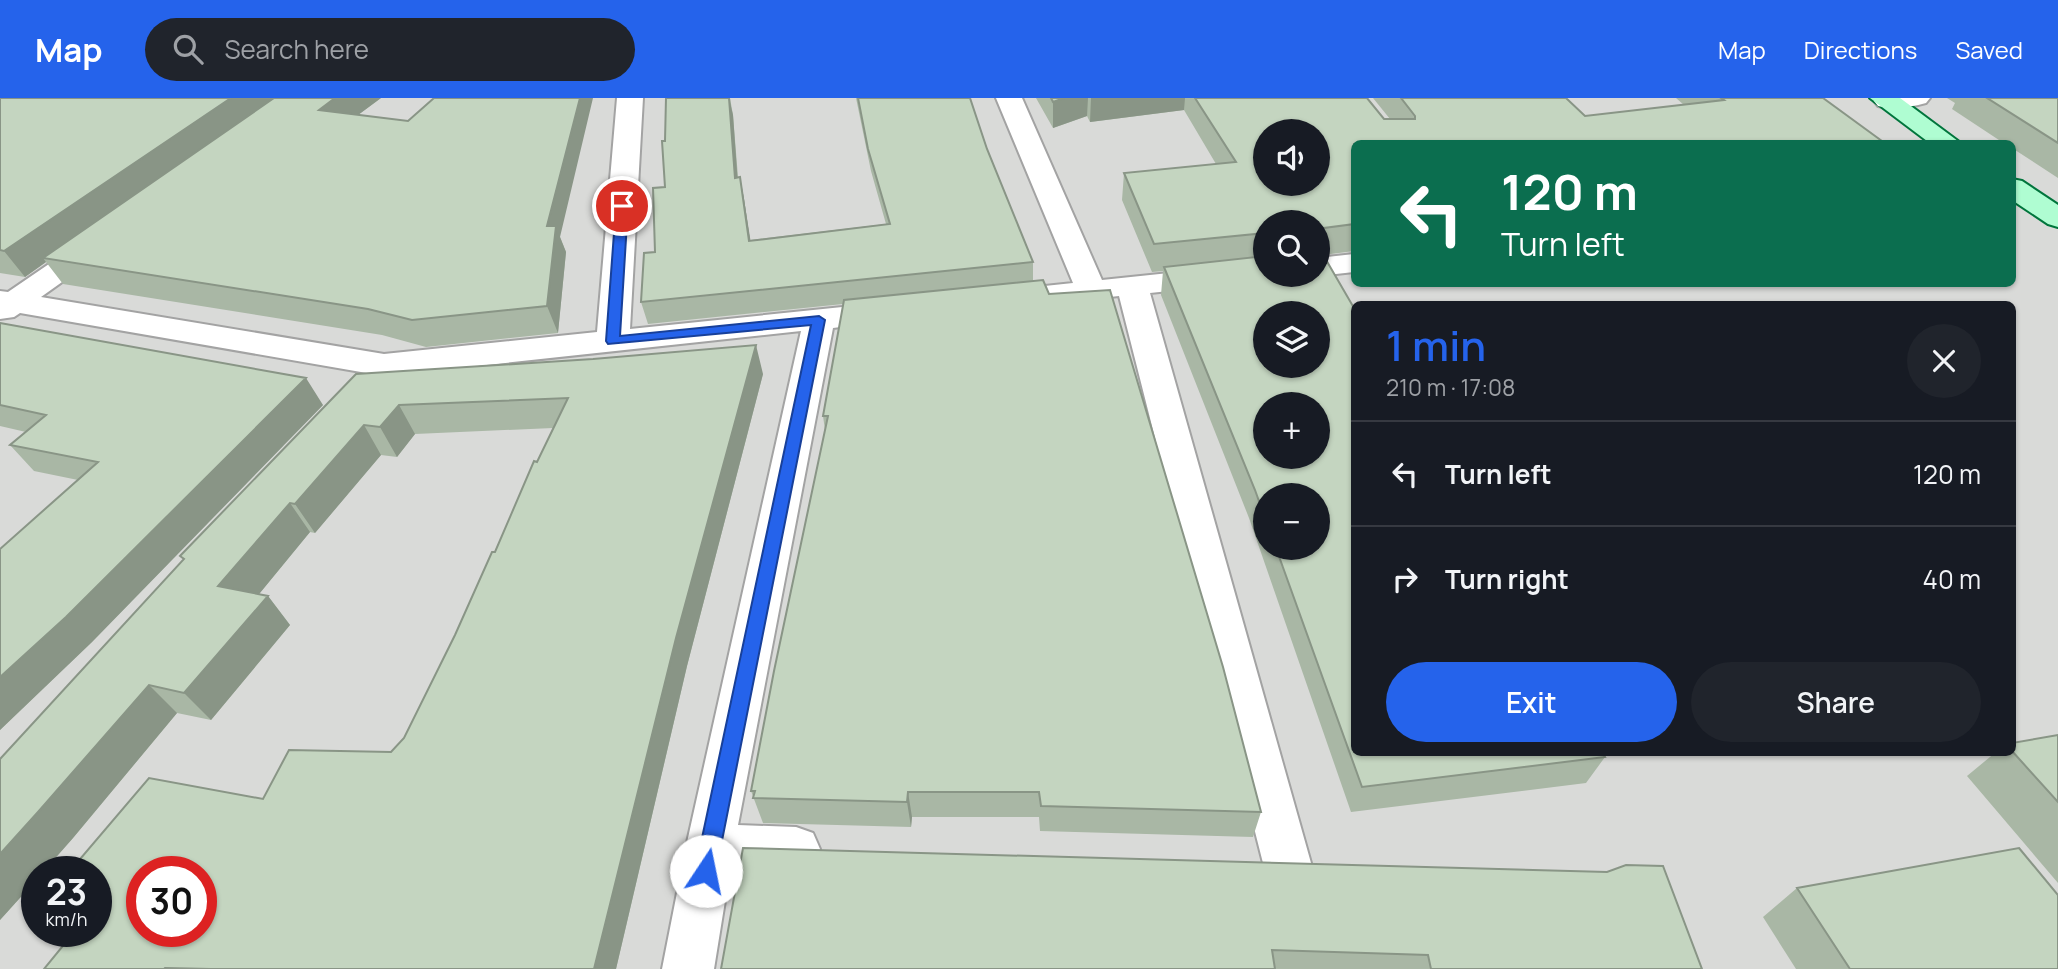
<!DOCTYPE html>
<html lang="en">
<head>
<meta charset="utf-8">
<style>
	body { margin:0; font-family:Manrope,sans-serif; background:#20242c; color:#f1f3f6; height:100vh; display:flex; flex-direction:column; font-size:26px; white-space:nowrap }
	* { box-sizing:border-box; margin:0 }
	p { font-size:23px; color:#9ea1a6 }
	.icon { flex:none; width:38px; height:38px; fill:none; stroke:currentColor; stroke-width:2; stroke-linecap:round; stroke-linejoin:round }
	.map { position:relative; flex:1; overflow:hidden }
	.sheet { position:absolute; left:1351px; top:203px; width:665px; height:455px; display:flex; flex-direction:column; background:#171b24; border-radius:10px; box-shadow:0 2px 5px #0004 }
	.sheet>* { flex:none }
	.banner { position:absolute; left:1351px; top:42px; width:665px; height:147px; border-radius:10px; box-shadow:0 2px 5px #0004; background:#0b6e4f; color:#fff; overflow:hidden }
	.tools { position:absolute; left:1253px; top:21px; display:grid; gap:14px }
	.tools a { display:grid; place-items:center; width:77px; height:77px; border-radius:50%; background:#171b24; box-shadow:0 2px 5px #0004; font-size:35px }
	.speed { position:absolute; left:21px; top:758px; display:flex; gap:14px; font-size:35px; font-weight:700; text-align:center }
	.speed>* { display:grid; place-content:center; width:91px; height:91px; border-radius:50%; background:#171b24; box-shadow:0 2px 5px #0004; line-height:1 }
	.speed small { font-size:18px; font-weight:400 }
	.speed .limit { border:10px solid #d22; background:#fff; color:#111 }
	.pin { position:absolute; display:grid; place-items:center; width:60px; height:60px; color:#fff; margin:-30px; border:4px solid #fff; border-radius:50%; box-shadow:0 2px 7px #0007 }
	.me { position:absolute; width:77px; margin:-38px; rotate:11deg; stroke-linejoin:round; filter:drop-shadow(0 0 5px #0008) }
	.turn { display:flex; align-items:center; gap:24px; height:147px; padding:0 35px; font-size:32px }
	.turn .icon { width:91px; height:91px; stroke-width:2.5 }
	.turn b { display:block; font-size:49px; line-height:60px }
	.round { display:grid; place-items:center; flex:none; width:74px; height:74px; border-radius:37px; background:#20242c }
	.summary { display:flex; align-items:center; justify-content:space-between; height:119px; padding:0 35px }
	h1 { font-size:42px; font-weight:600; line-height:52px; color:#2563eb }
	.button { display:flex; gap:14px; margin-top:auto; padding:14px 35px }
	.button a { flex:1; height:80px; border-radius:42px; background:#2563eb; color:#fff; font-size:28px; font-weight:600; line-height:80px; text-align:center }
	.button a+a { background:#20242c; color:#f1f3f6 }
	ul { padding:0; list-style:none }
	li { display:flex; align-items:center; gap:21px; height:105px; padding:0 35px; border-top:2px solid #363941 }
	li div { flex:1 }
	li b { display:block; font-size:26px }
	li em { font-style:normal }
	header { display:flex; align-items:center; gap:42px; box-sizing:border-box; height:98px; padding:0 35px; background:#2563eb; color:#fff }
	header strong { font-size:33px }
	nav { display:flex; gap:38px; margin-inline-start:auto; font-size:24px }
	.search { width:490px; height:63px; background:#20242c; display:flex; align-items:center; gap:18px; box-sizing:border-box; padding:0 24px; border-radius:38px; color:#9ea1a6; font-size:26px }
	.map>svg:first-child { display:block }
	.residential { fill:#d9dad8; fill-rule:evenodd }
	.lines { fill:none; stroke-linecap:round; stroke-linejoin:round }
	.street-casing { stroke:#a3a3a3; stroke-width:4 }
	.secondary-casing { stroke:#00753c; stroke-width:4 }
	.street { fill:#fff; fill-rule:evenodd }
	.secondary { fill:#affdd2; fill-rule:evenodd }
	.wall { fill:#a9b7a5; fill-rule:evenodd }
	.shaded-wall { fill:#899586 }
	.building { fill:#c4d5c0; stroke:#899586; stroke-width:2; fill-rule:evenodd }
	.route { fill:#2563eb; stroke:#184099; stroke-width:2 }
</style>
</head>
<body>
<header>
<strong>Map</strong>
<div class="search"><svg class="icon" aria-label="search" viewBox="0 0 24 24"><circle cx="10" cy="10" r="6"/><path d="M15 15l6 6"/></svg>Search here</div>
<nav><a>Map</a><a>Directions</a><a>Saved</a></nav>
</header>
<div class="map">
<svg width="2058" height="871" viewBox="0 0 2058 871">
	<rect width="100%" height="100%" fill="#e0eee1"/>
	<!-- residential -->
	<path class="residential" d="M 0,0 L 2058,0 L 2058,871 L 0,871 ZM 1265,33 L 1318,33 L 1318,86 L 1265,86 ZM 1354,46 L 2012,46 L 2012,186 L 1354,186 ZM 1265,124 L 1318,124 L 1318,177 L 1265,177 ZM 1354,206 L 2012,206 L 2012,654 L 1354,654 ZM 1265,215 L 1318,215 L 1318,268 L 1265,268 ZM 1265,306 L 1318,306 L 1318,359 L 1265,359 ZM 1265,397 L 1318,397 L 1318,450 L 1265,450 ZM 37,774 L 96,774 L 96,833 L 37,833 ZM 142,774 L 201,774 L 201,833 L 142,833 Z"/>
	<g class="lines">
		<!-- street casing -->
		<g class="street-casing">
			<path id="street" d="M 617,0 L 643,0 L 630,231 L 891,204 L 902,207 L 907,214 L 902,221 L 833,230 L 738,727 L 796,729 L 813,735 L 820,751 L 813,767 L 796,773 L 730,772 L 714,871 L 662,871 L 686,749 L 801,233 L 384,278 L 20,215 L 14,219 L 0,221 L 0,193 L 8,194 L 87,140 L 97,137 L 107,140 L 112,146 L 107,152 L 41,199 L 384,256 L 597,234 Z
				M 996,0 L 1022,0 L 1102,182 L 1265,165 L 1265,177 L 1278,177 L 1276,180 L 1265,183 L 1150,195 L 1311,765 L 1304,781 L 1287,788 L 1270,781 L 1263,765 L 1119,198 L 996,211 L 985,209 L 980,202 L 985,195 L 996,193 L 1073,185 Z
				M 1876,0 L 1930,0 L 1926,5 C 1911,9 1893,12 1878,8 L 1874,3 Z
				M 1354,156 L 1354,174 L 1318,178 L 1313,177 L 1318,177 L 1318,160 Z"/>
		</g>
		<!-- secondary casing -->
		<g class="secondary-casing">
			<path id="secondary" d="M 1870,0 L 1900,0 L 1962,46 L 1931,46 Z
				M 2012,81 L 2022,83 L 2058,107 L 2058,129 L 2048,126 L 2012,102 Z"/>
		</g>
		<!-- street -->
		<use href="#street" class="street"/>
		<!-- secondary -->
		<use href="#secondary" class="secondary"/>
	</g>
	<!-- wall -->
	<path class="wall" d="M 0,0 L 381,0 L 358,17 L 560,139 L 566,154 L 558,235 L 426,249 L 382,237 L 63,186 L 46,164 L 25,179 L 0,175 Z
		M 666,0 L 730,0 L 733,17 L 738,79 L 740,79 L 744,101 L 750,142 L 886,126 L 871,73 L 856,0 L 970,0 L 987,51 L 1033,164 L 1033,183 L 1261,714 L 1253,739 L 1040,733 L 1039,719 L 912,719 L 911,729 L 763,725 L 751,693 L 825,332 L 823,318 L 843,206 L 648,226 L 641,204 L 655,154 L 665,89 Z
		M 1036,0 L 1367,0 L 1384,21 L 1390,21 L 1373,0 L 1566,0 L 1585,18 L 1684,7 L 1676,0 L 1823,0 L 1354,46 L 1354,155 L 1354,153 L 1323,157 L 1605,659 L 1586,685 L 1351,714 L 1249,420 L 1161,197 L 1163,173 L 1152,174 L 1122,102 L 1124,75 L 1216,66 L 1184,12 L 1090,24 L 1087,18 L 1053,30 ZM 1265,124 L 1318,124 L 1318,177 L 1265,177 ZM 1265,397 L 1318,450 L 1265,450 Z
		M 1947,0 L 2058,0 L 2058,80 L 2012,50 L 2012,46 L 2005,46 L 1952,11 L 1955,5 Z
		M 0,225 L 323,307 L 92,544 L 0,632 L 0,451 L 78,382 L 34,373 L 10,347 L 26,334 L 0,328 Z
		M 356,276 L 763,276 L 687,568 L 616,871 L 44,871 L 99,803 L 96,801 L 96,774 L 263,701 L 391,654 L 404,640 L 455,537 L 553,330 L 415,336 L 397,359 L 381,357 L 315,435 L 310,434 L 259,496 L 268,498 L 290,527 L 211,622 L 177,615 L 73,740 L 43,774 L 37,774 L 37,781 L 0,822 L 0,661 Z
		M 2058,637 L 2058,785 L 1967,678 L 1996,654 L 2012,654 L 2012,653 Z
		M 743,750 L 1702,871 L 721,871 Z
		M 1797,790 L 2058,871 L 1796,871 L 1763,819 Z"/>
	<!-- shaded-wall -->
	<path class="shaded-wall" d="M 231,0 L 280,0 L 43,160 L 46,164 L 25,179 L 4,153 Z
		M 335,0 L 381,0 L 331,37 L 319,12 Z
		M 580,0 L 593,0 L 560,139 L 566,154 L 558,235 L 547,208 L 547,128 Z
		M 729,0 L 733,17 L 739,101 L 735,80 Z
		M 1064,0 L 1088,0 L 1087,18 L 1053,30 L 1053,4 Z
		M 1091,0 L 1185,0 L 1184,12 L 1090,24 Z
		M 740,79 L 744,101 L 754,165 L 749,143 Z
		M 1324,130 L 1318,157 L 1318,151 L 1322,134 Z
		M 756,247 L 763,276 L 687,568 L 616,871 L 594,871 L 676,540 Z
		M 306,280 L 323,307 L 92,544 L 0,632 L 0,579 Z
		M 399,307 L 415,336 L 397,359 L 380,329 Z
		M 364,327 L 381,357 L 315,435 L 295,406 Z
		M 290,405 L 310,434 L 242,517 L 218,488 Z
		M 268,498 L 290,527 L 211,622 L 184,595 Z
		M 149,587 L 177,615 L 73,740 L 43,774 L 37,774 L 37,781 L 0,822 L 0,756 Z
		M 908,694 L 912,719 L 911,729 L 907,704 Z"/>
	<!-- building -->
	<path class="building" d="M 0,0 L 231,0 L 4,153 L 0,152 Z
		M 274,0 L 335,0 L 319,12 L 408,23 L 434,0 L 580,0 L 547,128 L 556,128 L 547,208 L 412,222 L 368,211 L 43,160 Z
		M 666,0 L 729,0 L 735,80 L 740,79 L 749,143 L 890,126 L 868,51 L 858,0 L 970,0 L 987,51 L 1033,164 L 641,204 L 644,155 L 655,154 L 653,90 L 665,89 L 662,43 L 665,43 Z
		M 1051,0 L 1064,0 L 1053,4 Z
		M 1195,0 L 1367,0 L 1384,21 L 1415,21 L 1415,18 L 1401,0 L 1566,0 L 1585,18 L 1724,2 L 1721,0 L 1823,0 L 1886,46 L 1354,46 L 1354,126 L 1324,130 L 1322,134 L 1318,134 L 1318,124 L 1265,124 L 1265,135 L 1154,146 L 1124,75 L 1236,64 ZM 1265,33 L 1318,33 L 1318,86 L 1265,86 Z
		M 1987,0 L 2058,0 L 2058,45 Z
		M 1318,148 L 1354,210 L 1354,654 L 1602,654 L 1605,659 L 1362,689 L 1276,450 L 1318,450 L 1318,397 L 1265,397 L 1265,420 L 1255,392 L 1164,169 L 1265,158 L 1265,177 L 1318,177 ZM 1265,215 L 1318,215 L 1318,268 L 1265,268 ZM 1265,306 L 1318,306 L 1318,359 L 1265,359 Z
		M 1043,182 L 1049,196 L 1110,192 L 1223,569 L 1261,714 L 1041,708 L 1039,694 L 908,694 L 907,704 L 753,700 L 755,693 L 751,693 L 774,573 L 828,318 L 823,318 L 844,202 Z
		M 0,225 L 306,280 L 66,519 L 0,579 L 0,451 L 98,364 L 10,347 L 46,317 L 0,307 Z
		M 756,247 L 676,540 L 594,871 L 211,871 L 165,870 L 164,871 L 44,871 L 75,833 L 96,833 L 96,807 L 109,791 L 96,788 L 96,774 L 69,774 L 149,680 L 263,701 L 289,652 L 391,654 L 404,640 L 455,537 L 492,454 L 495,454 L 534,363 L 537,364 L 568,300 L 399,307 L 380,329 L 364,327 L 295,406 L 290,405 L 218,488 L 268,498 L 184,595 L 149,587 L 38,714 L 0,756 L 0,661 L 184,461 L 180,458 L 356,276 L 593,261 ZM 142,774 L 201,774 L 201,833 L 142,833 Z
		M 2058,637 L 2058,704 L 2012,653 L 2012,645 Z
		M 743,750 L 1607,774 L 1626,767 L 1663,768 L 1702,871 L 1431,871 L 1428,857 L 1272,852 L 1275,871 L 721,871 Z
		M 2019,750 L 2058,797 L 2058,871 L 1850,871 L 1797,790 Z"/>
	<!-- route -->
	<path class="route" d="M 622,104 L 628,108 L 620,238 L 819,218 L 825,222 L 716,773 L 713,780 L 706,783 L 698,780 L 695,773 L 811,227 L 608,246 L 606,243 L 616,108 Z"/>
</svg>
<div class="tools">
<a><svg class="icon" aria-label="sound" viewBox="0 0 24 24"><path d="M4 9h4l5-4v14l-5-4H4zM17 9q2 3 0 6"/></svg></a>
<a><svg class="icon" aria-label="search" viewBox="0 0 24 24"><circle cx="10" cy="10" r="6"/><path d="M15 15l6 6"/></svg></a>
<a><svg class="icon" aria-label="layers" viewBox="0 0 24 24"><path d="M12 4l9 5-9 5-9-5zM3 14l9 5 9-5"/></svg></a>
<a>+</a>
<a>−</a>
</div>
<div class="speed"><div>23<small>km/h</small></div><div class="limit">30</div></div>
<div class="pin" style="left:622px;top:108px;background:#d93025"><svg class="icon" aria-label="arrive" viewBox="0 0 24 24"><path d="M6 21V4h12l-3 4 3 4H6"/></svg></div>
<svg class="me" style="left:706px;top:773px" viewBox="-20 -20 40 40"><circle r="19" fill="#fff"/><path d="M0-13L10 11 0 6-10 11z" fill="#2563eb"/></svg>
<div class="banner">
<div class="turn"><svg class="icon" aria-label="left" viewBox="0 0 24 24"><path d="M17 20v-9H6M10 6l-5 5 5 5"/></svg><div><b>120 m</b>Turn left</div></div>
</div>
<section class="sheet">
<div class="summary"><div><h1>1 min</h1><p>210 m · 17:08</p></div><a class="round"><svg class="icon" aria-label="close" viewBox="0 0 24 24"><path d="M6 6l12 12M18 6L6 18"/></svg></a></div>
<ul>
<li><svg class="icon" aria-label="left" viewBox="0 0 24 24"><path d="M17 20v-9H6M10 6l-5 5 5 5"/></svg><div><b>Turn left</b></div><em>120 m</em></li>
<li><svg class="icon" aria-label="right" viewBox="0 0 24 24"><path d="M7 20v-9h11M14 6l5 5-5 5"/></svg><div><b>Turn right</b></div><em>40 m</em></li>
</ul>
<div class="button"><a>Exit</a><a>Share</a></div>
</section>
</div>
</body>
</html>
